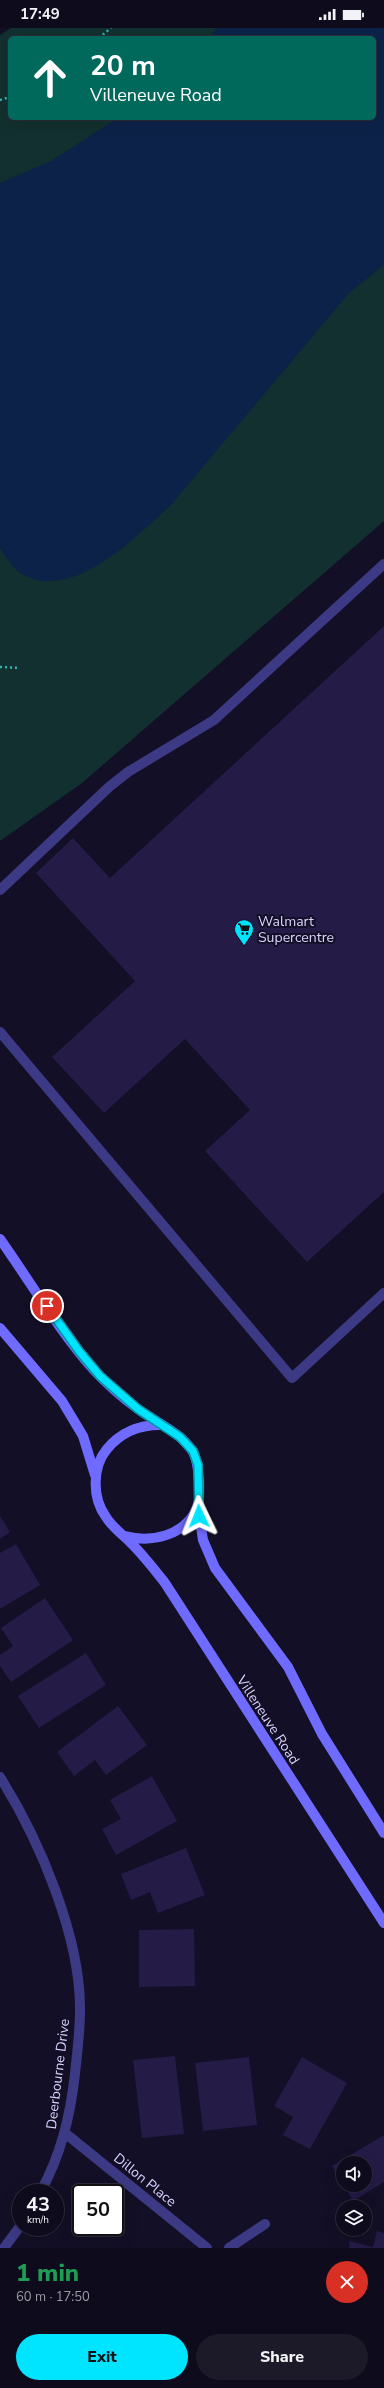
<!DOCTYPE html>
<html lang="en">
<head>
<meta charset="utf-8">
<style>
	body { margin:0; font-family:"Nunito Sans",sans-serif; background:#1c1929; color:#f1f3f6; height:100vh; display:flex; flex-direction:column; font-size:15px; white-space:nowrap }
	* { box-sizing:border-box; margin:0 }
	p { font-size:13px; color:#9b9ba3 }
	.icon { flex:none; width:22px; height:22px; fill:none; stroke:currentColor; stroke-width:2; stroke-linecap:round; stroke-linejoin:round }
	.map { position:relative; height:2220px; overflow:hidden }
	.sheet { display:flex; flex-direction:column; background:#0e0b1c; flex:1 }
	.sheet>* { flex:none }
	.top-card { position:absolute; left:8px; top:8px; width:368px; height:84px; border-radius:6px; box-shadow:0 4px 16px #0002,0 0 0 1px #2e2b3b; background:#00695c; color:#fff; overflow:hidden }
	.controls { position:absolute; left:336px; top:2128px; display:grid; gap:8px }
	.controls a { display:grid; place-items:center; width:36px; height:36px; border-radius:50%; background:#0e0b1c; box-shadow:0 4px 16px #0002,0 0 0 1px #2e2b3b; font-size:20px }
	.speed { position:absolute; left:12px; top:2156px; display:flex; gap:8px; font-size:20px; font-weight:700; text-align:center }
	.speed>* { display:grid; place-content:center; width:52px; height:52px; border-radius:50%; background:#0e0b1c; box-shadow:0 4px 16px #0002,0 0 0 1px #2e2b3b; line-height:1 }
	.speed small { font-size:10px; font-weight:400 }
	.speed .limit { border:2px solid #111; border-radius:6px; background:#fff; color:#111 }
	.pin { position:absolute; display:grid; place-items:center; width:34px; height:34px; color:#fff; margin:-17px; border:2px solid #fff; border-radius:50%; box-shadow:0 1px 4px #0007 }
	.me { position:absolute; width:44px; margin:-22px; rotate:358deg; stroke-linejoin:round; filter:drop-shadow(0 0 3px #0008) }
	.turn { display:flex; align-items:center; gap:14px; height:84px; padding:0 16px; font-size:18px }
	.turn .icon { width:52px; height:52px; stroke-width:2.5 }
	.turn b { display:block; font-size:28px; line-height:34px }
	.round { display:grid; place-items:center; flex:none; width:42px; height:42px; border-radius:21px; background:#1c1929 }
	.head { display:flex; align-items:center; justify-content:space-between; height:68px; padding:0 16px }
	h1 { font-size:24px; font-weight:800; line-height:30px; color:#1e9e55 }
	.action { display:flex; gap:8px; margin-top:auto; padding:8px 16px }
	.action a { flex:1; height:46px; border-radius:24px; background:#00e5ff; color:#111; font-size:16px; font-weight:800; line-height:46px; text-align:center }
	.action a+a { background:#1c1929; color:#f1f3f6 }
	.status { display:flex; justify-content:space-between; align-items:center; height:28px; padding:0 20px; background:#0e0b1c; direction:ltr }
	.status svg { height:11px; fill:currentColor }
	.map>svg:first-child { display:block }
	.green { fill:#12302f; fill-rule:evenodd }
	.water { fill:#0c2248 }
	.building { fill:#241b47; fill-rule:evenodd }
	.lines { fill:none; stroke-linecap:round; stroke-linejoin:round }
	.path { stroke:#2fb8b0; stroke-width:2.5; stroke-dasharray:2 3; stroke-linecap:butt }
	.service { stroke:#3d3a85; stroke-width:10 }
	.minor { stroke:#3d3a85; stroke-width:10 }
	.tertiary { stroke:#3d3a85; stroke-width:10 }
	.secondary { stroke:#6f6bff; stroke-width:10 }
	.route-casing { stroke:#0095a6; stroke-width:10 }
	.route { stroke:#00e5ff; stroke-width:7 }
	.labels { text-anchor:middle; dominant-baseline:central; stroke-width:4; stroke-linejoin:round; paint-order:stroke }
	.poi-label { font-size:14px; fill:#d9d4ff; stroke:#130f26; text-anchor:start }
	.street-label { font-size:14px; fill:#d9d4ff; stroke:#130f26 }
</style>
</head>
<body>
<div class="status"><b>17:49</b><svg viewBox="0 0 49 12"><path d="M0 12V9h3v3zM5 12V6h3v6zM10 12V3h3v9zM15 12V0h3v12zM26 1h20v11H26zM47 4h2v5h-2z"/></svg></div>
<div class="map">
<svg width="384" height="2220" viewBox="0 0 384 2220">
	<rect width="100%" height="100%" fill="#130f26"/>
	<!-- green -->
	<path class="green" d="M 11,0 L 384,0 L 384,493 L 82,755 L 0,813 L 0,7 ZM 10,10 L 374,10 L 374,90 L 10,90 Z"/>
	<!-- water -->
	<path class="water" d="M 216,0 L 384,0 L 384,237 L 349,265 L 171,477 C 136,509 70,577 20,545 C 12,540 6,528 0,521 L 0,155 L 51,133 L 118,90 L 374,90 L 374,10 L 210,10 Z"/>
	<!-- building -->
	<path class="building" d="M 384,598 L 384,1164 L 307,1234 L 205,1123 L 250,1082 L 185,1011 L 104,1085 L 52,1029 L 135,953 L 36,845 L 73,810 L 110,850 Z
		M 0,1488 L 10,1504 L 0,1511 Z
		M 16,1516 L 40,1557 L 0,1581 L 0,1525 Z
		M 45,1570 L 73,1612 L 11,1654 L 0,1638 L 0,1627 L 13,1618 L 1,1600 Z
		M 86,1625 L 106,1657 L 39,1700 L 18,1668 Z
		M 118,1678 L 147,1717 L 106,1747 L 95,1732 L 74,1748 L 57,1724 Z
		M 152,1748 L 177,1793 L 116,1827 L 102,1801 L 121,1791 L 110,1772 Z
		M 186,1820 L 205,1867 L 158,1885 L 150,1864 L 131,1872 L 121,1846 Z
		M 194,1901 L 195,1958 L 139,1959 L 139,1902 Z
		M 175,2028 L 184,2106 L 142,2110 L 133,2032 Z
		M 249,2029 L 257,2097 L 203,2103 L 195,2035 Z
		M 302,2029 L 347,2055 L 310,2121 L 283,2107 L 293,2089 L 274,2078 Z
		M 384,2107 L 384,2154 L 353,2173 L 332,2138 ZM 343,2135 L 365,2135 L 365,2157 L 343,2157 Z
		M 377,2203 L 384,2205 L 384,2220 L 349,2220 L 350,2213 L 373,2219 Z"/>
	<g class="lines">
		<!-- path -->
		<path class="path" d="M 99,10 L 111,0
			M 0,72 L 10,69
			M 0,639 L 20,640"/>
		<!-- service -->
		<path class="service" d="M 0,862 L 109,759 L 128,744 L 214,692 L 384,536
			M 0,1004 L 292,1350 L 384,1265"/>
		<!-- minor -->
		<path class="minor" d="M 65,2105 L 207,2220
			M 229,2220 L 265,2196"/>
		<!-- tertiary -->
		<path class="tertiary" d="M 0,1749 C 39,1811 81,1909 80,1983 C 80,2004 77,2025 75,2046 C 70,2089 61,2127 40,2165
			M 4,2220 L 21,2197"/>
		<!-- secondary -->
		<path class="secondary" d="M 0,1211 C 29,1252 60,1304 93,1341 C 107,1356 123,1370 138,1381 C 155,1394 182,1405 193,1424 C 198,1433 198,1443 199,1453 C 199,1461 200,1473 197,1480 C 185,1508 151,1515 125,1508
			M 0,1300 L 62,1373 L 83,1408 L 95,1447
			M 160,1397 C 139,1397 121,1404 107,1421 C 92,1439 92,1470 106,1489 C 112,1499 123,1507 131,1515 C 144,1528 154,1541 165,1555 L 384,1895
			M 198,1479 L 203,1512 L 215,1540 L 288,1639 L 322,1706 L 384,1805"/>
	</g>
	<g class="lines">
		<!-- route casing -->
		<g class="route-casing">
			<path id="route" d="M 47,1278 L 79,1323 L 100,1348 L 138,1381 L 180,1409 L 193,1423 L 198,1437 L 199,1488"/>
		</g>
		<!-- route -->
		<use href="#route" class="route"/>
	</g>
	<!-- icons -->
	<defs>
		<g id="supermarket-pin" transform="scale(1)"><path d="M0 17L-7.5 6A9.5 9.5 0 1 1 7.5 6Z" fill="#00e5ff" stroke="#130f26"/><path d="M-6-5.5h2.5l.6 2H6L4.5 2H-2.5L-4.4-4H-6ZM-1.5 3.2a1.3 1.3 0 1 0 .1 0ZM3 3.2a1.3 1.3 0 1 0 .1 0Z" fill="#111"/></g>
	</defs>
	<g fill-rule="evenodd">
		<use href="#supermarket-pin" x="244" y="901"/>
	</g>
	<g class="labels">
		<!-- poi labels -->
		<g class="poi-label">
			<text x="258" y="893">Walmart<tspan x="258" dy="16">Supercentre</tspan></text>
		</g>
		<!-- street labels -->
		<g class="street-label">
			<text transform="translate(268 1692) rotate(57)">Villeneuve Road</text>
			<text transform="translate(58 2046) rotate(-83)">Deerbourne Drive</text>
			<text transform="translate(145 2152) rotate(39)">Dillon Place</text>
		</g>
	</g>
</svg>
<div class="controls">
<a><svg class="icon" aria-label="sound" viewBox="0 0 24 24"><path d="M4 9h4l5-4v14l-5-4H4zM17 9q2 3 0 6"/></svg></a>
<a><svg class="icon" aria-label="layers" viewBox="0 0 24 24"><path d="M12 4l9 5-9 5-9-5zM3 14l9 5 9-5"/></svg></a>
</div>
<div class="speed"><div>43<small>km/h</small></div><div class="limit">50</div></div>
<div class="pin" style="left:47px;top:1278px;background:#d93025"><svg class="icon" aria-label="arrive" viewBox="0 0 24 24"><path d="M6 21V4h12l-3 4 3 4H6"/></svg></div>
<svg class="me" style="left:199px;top:1488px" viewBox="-20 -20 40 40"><path d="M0-17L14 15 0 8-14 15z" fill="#00e5ff" stroke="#fff" stroke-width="4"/></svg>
<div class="top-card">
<div class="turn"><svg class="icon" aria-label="ahead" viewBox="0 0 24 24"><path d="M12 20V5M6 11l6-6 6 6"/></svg><div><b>20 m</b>Villeneuve Road</div></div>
</div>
</div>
<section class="sheet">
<div class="head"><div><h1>1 min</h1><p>60 m · 17:50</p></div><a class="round" style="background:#d93025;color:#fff"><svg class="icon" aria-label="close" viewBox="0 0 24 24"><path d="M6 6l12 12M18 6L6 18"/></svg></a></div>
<div class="action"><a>Exit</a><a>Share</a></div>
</section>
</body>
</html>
